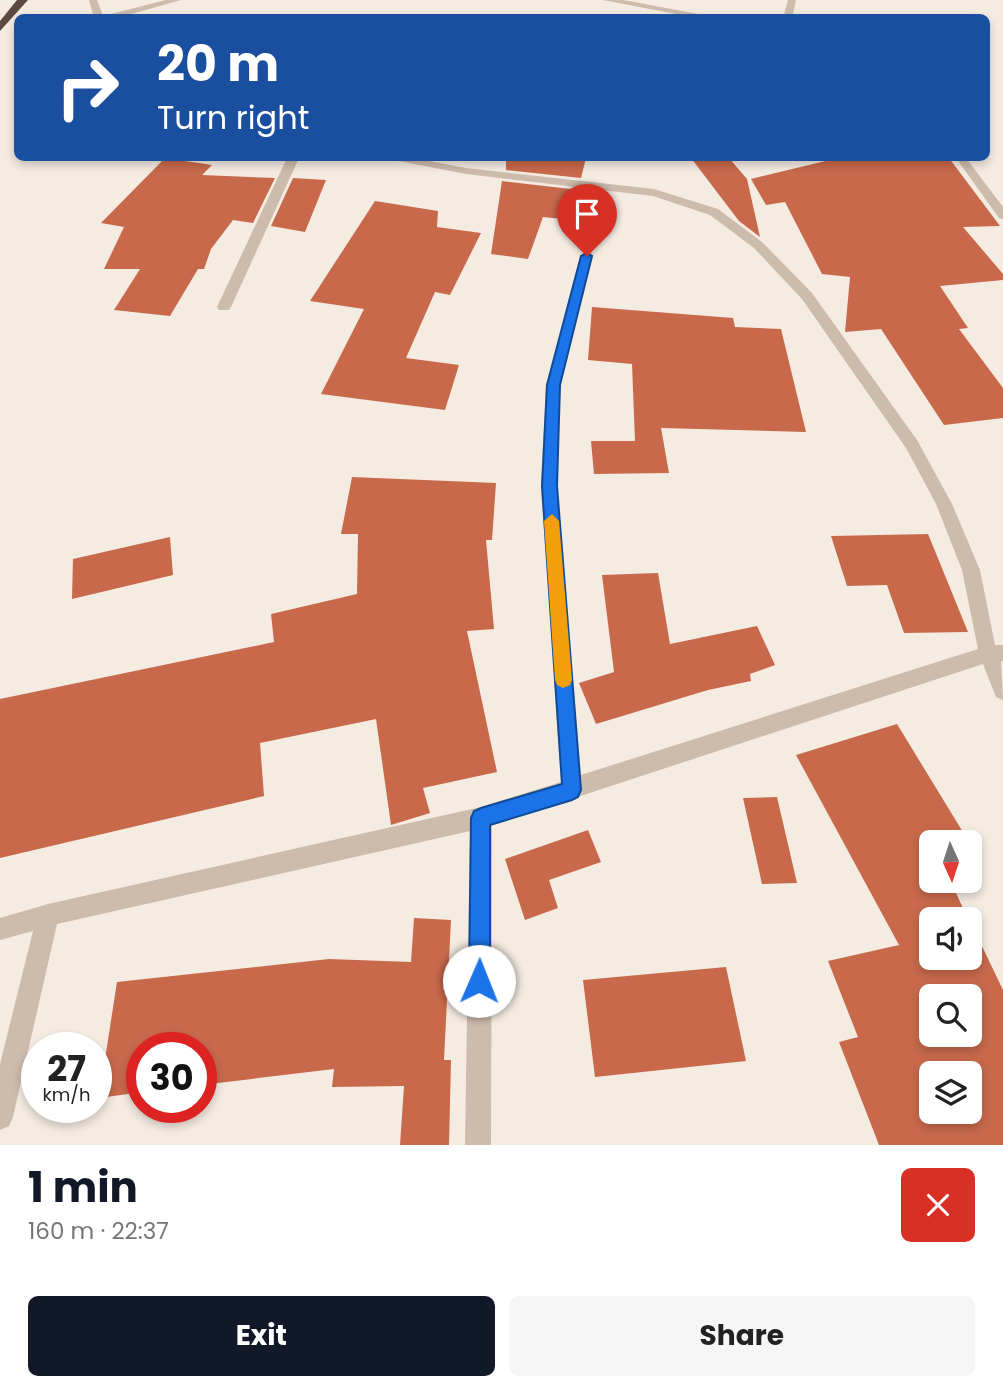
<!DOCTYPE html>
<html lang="en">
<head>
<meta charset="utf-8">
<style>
	body { margin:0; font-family:Poppins,sans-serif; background:#f6f6f6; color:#222; height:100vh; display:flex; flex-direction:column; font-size:26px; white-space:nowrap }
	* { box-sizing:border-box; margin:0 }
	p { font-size:23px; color:#767676 }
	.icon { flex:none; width:38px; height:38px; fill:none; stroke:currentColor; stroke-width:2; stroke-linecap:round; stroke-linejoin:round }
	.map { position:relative; height:1145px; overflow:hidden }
	.panel { display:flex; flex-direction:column; background:#fff; flex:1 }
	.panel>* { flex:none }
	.hud { position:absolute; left:14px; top:14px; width:976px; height:147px; border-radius:10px; box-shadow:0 4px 10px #0003; background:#1a4fa0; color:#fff; overflow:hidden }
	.needle { width:46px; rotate:177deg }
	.buttons { position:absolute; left:919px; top:830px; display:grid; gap:14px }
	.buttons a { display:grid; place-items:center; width:63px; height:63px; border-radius:10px; background:#fff; box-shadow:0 4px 10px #0003; font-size:35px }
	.speed { position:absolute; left:21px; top:1032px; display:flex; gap:14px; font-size:35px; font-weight:700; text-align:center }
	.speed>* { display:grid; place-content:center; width:91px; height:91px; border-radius:50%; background:#fff; box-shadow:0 4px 10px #0003; line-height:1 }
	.speed small { font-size:18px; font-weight:400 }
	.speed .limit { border:10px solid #d22; background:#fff; color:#111 }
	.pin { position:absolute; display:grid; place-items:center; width:60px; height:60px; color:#fff; margin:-72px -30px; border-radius:50% 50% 50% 0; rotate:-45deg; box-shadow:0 0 7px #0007 }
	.pin .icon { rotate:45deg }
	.me { position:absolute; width:77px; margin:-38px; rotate:1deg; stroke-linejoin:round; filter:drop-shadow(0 0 5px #0008) }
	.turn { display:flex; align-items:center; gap:24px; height:147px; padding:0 28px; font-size:32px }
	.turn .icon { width:91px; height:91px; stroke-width:2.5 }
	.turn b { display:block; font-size:49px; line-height:60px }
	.round { display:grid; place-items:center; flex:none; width:74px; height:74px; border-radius:10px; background:#f6f6f6 }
	.overview { display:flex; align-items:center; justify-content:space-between; height:119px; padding:0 28px }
	h1 { font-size:42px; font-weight:700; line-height:52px; color:#111827 }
	.button { display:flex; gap:14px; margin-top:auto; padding:14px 28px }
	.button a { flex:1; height:80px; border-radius:10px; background:#111827; color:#fff; font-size:28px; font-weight:700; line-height:80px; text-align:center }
	.button a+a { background:#f6f6f6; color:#222 }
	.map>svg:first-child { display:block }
	.building { fill:#c8694b; fill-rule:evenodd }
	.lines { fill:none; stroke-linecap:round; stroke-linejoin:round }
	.minor { fill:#cdbbac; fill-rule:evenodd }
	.highway { fill:#5c4a42; fill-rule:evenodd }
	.route { fill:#1a73e8; stroke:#114b97; stroke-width:2 }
	.slow { fill:#f59e0b }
</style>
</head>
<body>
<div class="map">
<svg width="1003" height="1145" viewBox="0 0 1003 1145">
	<rect width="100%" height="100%" fill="#f4ebe1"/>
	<!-- building -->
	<path class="building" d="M 165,158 L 212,165 L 202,175 L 275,178 L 253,223 L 233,220 L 211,249 L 204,269 L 198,269 L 170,316 L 114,310 L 140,269 L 104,269 L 124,227 L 101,223 Z
		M 506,158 L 586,158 L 581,178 L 506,170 Z
		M 691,158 L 729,158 L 747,179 L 760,237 L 739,221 Z
		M 838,158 L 949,158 L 1000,226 L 963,227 L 1003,274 L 1003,280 L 940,286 L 968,328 L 959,329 L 1003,388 L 1003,418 L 944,425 L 881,329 L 845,332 L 850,277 L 822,274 L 785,202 L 766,205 L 751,179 Z
		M 293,178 L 326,180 L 305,232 L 271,226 Z
		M 502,181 L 579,190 L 572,220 L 543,217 L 528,259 L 491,254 Z
		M 375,201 L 438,211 L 437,227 L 481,233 L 450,295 L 435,292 L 406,358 L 459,365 L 445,410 L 321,394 L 364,309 L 310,301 Z
		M 592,307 L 733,318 L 735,327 L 781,329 L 806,432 L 661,428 L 669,473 L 594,474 L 591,441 L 635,441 L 632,364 L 588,360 Z
		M 352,477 L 496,483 L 492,540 L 486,540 L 494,629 L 467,631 L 497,772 L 423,788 L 430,813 L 391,825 L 376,719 L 260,743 L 264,796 L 0,858 L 0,699 L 274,642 L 271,614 L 357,594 L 358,534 L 341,534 Z
		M 928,534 L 935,551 L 968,632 L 904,633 L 887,585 L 847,586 L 831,536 Z
		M 170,537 L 173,575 L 72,599 L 73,559 Z
		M 658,573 L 670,644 L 757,626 L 775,665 L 750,674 L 751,681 L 708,690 L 596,724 L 579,683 L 614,672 L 602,575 Z
		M 897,724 L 969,842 L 931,842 L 931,880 L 970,880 L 970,869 L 979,884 L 956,893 L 968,919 L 931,919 L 931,957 L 970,957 L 970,921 L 1003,990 L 1003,1145 L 879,1145 L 839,1042 L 858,1037 L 828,961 L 899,945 L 796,755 ZM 931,996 L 970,996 L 970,1034 L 931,1034 ZM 931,1073 L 970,1073 L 970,1111 L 931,1111 Z
		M 777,797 L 797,883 L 762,884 L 743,798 Z
		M 588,830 L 601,862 L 549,880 L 558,908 L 525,920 L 505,859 Z
		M 414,918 L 451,920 L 444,1060 L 451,1060 L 449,1145 L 400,1145 L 404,1086 L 332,1087 L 334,1069 L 201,1085 L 201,1048 L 142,1048 L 142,1092 L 99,1098 L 117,982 L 329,959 L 411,962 Z
		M 726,967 L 746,1061 L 595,1077 L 583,980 Z"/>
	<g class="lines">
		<!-- minor -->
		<path class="minor" d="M 89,0 L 97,0 L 103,16 L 166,0 L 181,0 L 117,18 L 94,18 Z
			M 603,0 L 623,0 L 720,18 L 697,18 Z
			M 788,0 L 796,0 L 792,18 L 783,18 Z
			M 287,158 L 299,158 L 231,307 L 229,310 L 219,310 L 217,307 Z
			M 394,158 L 414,158 L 466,168 L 654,189 L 718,209 L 762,242 L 812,293 L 917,440 L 952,504 L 980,570 L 995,645 L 1003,645 L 1003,661 L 1001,662 L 1003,700 L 996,697 L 983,664 L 492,825 L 491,1145 L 465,1145 L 470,831 L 57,924 L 13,1117 L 9,1126 L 0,1130 L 0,1064 L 33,931 L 0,940 L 0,918 L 48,904 L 481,807 L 561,782 L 541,487 L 546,385 L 583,253 L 591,253 L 593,256 L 560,385 L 557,487 L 581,775 L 978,649 L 962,570 L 936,504 L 906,448 L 802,299 L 754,248 L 710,215 L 653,196 L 466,174 L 399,161 Z
			M 956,158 L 966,158 L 1003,207 L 1003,219 L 999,218 Z"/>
		<!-- highway -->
		<path class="highway" d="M 17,0 L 28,0 L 0,31 L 0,21 Z"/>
	</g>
	<!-- route -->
	<path class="route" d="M 587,253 L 592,256 L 560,385 L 557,486 L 581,790 L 578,797 L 572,800 L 490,825 L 490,981 L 487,989 L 479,992 L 472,989 L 469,981 L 471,818 L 474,811 L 481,808 L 562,784 L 542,486 L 547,385 L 581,256 Z"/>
	<!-- slow -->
	<path class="slow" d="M 552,514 L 559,521 L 572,680 L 570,685 L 563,688 L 557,685 L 555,680 L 544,521 Z"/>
</svg>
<div class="buttons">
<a><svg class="needle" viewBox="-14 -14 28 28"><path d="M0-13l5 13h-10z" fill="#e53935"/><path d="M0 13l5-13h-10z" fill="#767676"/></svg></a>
<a><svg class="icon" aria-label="sound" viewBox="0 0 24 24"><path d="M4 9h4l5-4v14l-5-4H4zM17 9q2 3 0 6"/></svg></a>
<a><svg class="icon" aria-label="search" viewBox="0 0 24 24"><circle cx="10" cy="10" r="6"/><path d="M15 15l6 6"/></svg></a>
<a><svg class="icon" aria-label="layers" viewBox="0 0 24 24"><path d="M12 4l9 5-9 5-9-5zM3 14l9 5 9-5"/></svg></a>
</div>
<div class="speed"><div>27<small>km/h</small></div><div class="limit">30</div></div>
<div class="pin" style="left:587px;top:256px;background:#d93025"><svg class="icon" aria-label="arrive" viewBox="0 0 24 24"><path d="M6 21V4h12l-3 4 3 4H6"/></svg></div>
<svg class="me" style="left:479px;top:981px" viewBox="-20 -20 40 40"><circle r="19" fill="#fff"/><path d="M0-13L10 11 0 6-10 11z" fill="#1a73e8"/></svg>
<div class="hud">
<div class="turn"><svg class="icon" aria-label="right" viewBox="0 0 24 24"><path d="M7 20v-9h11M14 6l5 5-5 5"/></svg><div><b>20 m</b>Turn right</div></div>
</div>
</div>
<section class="panel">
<div class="overview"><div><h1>1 min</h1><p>160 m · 22:37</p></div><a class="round" style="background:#d93025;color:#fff"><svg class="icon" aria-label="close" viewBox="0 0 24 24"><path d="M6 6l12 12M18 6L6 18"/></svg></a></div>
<div class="button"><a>Exit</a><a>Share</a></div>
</section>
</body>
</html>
